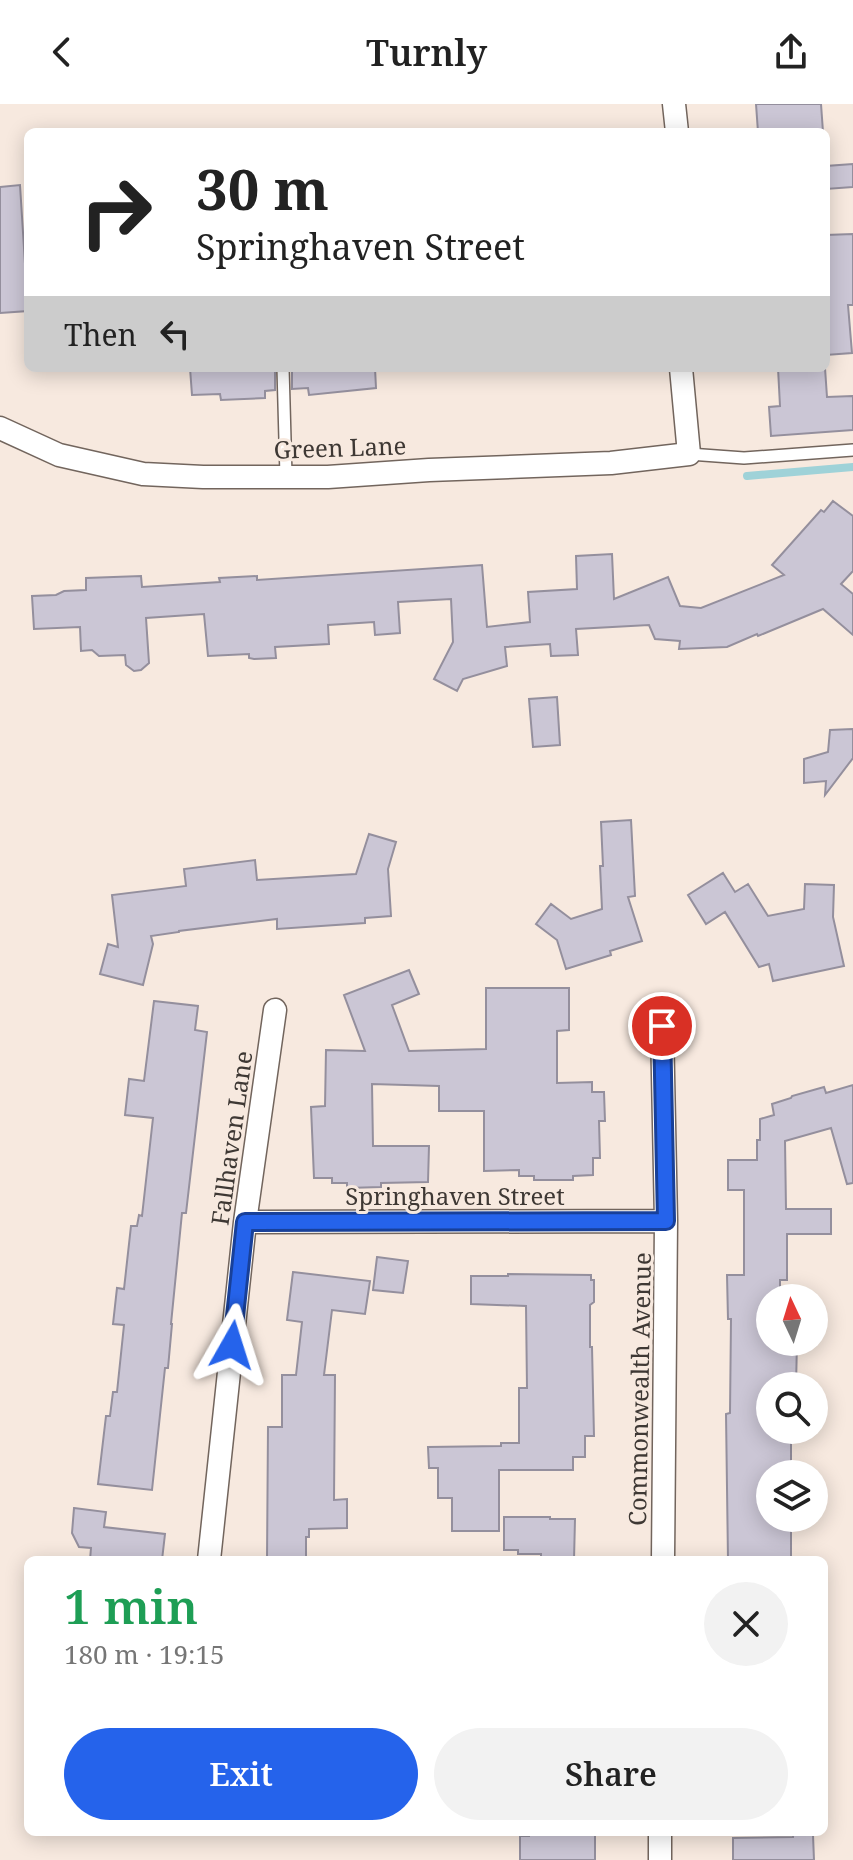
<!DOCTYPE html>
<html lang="en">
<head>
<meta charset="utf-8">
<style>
	body { margin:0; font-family:"Noto Serif",serif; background:#f2f2f2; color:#222; height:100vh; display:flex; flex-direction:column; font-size:30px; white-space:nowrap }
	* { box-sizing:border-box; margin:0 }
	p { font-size:26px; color:#767676 }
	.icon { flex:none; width:44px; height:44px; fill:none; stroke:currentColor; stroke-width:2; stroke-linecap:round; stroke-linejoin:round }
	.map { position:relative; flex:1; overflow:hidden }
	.drawer { position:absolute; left:24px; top:1452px; width:804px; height:280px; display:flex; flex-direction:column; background:#fff; border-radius:12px; box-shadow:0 4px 20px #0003 }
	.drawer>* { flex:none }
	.hud { position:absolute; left:24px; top:24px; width:806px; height:244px; border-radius:12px; box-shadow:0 4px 20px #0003; background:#fff; color:#222; overflow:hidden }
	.needle { width:52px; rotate:356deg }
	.tools { position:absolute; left:756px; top:1180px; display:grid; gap:16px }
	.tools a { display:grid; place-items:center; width:72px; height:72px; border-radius:50%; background:#fff; box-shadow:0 4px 20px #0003; font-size:40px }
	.pin { position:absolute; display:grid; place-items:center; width:68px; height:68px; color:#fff; margin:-34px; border:4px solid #fff; border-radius:50%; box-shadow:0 2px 8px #0007 }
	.me { position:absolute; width:88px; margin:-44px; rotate:6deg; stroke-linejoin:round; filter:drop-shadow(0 0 6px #0008) }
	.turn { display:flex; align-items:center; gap:28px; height:168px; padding:0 40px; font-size:36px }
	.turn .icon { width:104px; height:104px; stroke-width:2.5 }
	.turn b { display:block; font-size:56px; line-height:68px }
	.then { display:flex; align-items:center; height:76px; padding:0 40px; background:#0003; gap:16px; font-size:30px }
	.round { display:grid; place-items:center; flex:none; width:84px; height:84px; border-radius:42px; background:#f2f2f2 }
	.summary { display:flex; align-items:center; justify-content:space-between; height:136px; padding:0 40px }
	h1 { font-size:48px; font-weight:600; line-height:60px; color:#1e9e55 }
	.button { display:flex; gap:16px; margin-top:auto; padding:16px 40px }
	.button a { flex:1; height:92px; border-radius:48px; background:#2563eb; color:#fff; font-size:32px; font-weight:600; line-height:92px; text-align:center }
	.button a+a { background:#f2f2f2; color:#222 }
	header { display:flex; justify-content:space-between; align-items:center; height:104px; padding:0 40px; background:#fff; font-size:36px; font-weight:600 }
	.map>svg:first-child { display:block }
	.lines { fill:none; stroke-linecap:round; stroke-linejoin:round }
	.stream { stroke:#9fd2d8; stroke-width:8 }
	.building { fill:#cbc6d5; stroke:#948f9d; stroke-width:2 }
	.lane-casing { stroke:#72655d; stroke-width:14 }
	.street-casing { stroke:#72655d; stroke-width:25 }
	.lane { stroke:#fff; stroke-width:11 }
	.street { stroke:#fff; stroke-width:22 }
	.route-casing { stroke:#184099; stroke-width:20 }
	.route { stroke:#2563eb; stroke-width:14 }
	.labels { text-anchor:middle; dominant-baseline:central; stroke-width:6; stroke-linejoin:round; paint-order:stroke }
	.street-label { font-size:24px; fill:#3e3834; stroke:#f7e9df }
</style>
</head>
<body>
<header><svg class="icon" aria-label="back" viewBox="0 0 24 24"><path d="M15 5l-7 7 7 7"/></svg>Turnly<svg class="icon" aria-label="share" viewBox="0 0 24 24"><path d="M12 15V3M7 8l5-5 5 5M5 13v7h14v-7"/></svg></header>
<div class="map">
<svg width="853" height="1756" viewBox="0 0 853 1756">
	<rect width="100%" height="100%" fill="#f7e9df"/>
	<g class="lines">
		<!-- stream -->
		<path class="stream" d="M 747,372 L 853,363"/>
	</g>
	<!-- building -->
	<path class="building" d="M 756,0 L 821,0 L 823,28 L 758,28 Z
		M 853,60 L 853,83 L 826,85 L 826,62 Z
		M 20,81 L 28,207 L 0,209 L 0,83 Z
		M 853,130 L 853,201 L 848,201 L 852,249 L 826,251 L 826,131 Z
		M 190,264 L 275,264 L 275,286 L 265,287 L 265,294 L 221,296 L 220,290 L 192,291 Z
		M 292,264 L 375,264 L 376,284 L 309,291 L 308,284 L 292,285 Z
		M 778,264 L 825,264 L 827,293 L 853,292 L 853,326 L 771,332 L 769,303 L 780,302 Z
		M 833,397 L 853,412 L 853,467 L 841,480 L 853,490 L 853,531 L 823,505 L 758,532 L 757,530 L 727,543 L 679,545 L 680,537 L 655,535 L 649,521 L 576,525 L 578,551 L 551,552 L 550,540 L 505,543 L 507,562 L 463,575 L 457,587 L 434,575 L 453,538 L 451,495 L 398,498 L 400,529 L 375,531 L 374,518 L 328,521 L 329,540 L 275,543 L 276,554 L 254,555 L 249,554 L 249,550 L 208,552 L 204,510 L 146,514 L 149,559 L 141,566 L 134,567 L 126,561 L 125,551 L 99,552 L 92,546 L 81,547 L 80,523 L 34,525 L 32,492 L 56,491 L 64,487 L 86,486 L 86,474 L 141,472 L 142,483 L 220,478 L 219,474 L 257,472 L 257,476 L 482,461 L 487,523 L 530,518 L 528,488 L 577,485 L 576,452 L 612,450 L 614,495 L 668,473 L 680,502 L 701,504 L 784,471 L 772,461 L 821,406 L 824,408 Z
		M 557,593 L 560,641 L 533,643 L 529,595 Z
		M 853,625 L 853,654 L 825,691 L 826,677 L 804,679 L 804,655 L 828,648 L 830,626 Z
		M 631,716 L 635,792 L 628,793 L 642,837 L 610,847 L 611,851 L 566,865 L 557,836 L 536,820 L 551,800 L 571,815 L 602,805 L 600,762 L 603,762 L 601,718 Z
		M 369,730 L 396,738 L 388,765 L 391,812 L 365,814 L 365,819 L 277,825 L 277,815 L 179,827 L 179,828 L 151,832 L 153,840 L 143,881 L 100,870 L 108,840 L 118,843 L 112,791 L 186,782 L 184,765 L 255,756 L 257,776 L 356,770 Z
		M 723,769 L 735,788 L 748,780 L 768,812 L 804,805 L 805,780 L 834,781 L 833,813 L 844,862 L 773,877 L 769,860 L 759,863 L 725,808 L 706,820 L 688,791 Z
		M 409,866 L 419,890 L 392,901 L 409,947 L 486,945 L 486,884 L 569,884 L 569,926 L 557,927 L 557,979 L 592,978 L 592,988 L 604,988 L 605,1017 L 599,1017 L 600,1054 L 593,1054 L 593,1071 L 573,1072 L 573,1076 L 534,1076 L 534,1072 L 519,1072 L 519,1066 L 484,1067 L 484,1007 L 439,1007 L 439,982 L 372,980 L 373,1042 L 429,1042 L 428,1078 L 381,1079 L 381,1083 L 347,1084 L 347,1079 L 332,1079 L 332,1074 L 314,1074 L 311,1003 L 325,1002 L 326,946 L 365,947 L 344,891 Z
		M 154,897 L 198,902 L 195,926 L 207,928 L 186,1109 L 182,1109 L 171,1220 L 172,1220 L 168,1264 L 165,1264 L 152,1386 L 98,1380 L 106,1312 L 110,1312 L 113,1288 L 117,1288 L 124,1221 L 113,1220 L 117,1184 L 124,1185 L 131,1122 L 137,1122 L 139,1111 L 142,1112 L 153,1014 L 125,1011 L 129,975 L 144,977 Z
		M 853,981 L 853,1079 L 847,1080 L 831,1024 L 785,1037 L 786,1105 L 831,1105 L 831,1130 L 787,1130 L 787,1176 L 780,1176 L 780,1194 L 770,1194 L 770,1238 L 797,1238 L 796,1282 L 770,1282 L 770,1326 L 791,1326 L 791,1370 L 770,1370 L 770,1414 L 791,1414 L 791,1456 L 728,1456 L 726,1310 L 730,1309 L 731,1215 L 728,1215 L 727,1171 L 744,1171 L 744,1086 L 728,1086 L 728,1056 L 757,1056 L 757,1036 L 760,1036 L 760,1015 L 774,1011 L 772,1000 L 791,994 L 792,992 L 824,983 L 826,989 Z
		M 377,1153 L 408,1157 L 403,1189 L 373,1186 Z
		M 293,1168 L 370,1177 L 365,1210 L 332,1206 L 324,1271 L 335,1271 L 334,1396 L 347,1395 L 347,1424 L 309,1425 L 309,1433 L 306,1433 L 306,1456 L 267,1456 L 268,1323 L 282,1323 L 282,1271 L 296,1271 L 302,1218 L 287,1216 Z
		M 508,1170 L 591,1171 L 591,1176 L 594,1176 L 594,1198 L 590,1201 L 590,1243 L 592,1243 L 594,1332 L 585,1332 L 585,1353 L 573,1353 L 573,1366 L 499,1366 L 499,1427 L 452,1427 L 452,1394 L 438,1394 L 438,1364 L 429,1364 L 428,1343 L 501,1342 L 501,1339 L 519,1339 L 519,1284 L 527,1284 L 526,1202 L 471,1200 L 471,1172 L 508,1172 Z
		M 74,1404 L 106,1408 L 104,1423 L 165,1430 L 162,1456 L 90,1456 L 91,1444 L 79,1443 L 72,1429 Z
		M 504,1413 L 550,1413 L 550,1415 L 575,1415 L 574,1456 L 541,1456 L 541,1450 L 518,1450 L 518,1446 L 504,1446 Z
		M 529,1728 L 595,1728 L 595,1756 L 520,1756 L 520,1732 L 529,1732 Z
		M 793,1731 L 813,1731 L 814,1756 L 733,1756 L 733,1734 L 793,1733 Z"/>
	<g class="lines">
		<!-- lane casing -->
		<g class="lane-casing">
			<path id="lane" d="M 283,264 L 286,372
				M 689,350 L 744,354 L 853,346"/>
		</g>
		<!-- street casing -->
		<g class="street-casing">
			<path id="street" d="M 674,0 L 677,28
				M 0,324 L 59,351 L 143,370 L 203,373 L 328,373 L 429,366 L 611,359 L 689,350 L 681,264
				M 662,922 L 666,1117 L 663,1456
				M 245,1118 L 666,1117
				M 209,1456 L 245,1118 L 275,906
				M 660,1756 L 660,1728"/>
		</g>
		<!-- lane -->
		<use href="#lane" class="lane"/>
		<!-- street -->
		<use href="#street" class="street"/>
	</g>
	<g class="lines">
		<!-- route casing -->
		<g class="route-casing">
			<path id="route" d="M 232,1241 L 245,1118 L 666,1117 L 662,922"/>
		</g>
		<!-- route -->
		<use href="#route" class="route"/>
	</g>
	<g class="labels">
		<!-- street labels -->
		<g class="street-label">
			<text transform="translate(340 343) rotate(-2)">Green Lane</text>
			<text transform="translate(231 1034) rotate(-82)">Fallhaven Lane</text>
			<text x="455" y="1091">Springhaven Street</text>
			<text transform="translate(639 1285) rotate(-89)">Commonwealth Avenue</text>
		</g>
	</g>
</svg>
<div class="tools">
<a><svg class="needle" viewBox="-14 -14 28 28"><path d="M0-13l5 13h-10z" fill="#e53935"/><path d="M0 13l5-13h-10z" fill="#767676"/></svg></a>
<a><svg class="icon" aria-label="search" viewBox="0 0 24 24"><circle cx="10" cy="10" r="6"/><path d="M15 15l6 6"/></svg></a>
<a><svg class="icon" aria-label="layers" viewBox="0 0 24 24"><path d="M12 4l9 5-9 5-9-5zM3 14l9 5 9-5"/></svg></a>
</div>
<div class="pin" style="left:662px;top:922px;background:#d93025"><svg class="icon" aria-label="arrive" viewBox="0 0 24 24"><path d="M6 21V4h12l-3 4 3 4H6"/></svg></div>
<svg class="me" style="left:232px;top:1241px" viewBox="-20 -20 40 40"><path d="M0-17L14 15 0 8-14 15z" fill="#2563eb" stroke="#fff" stroke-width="4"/></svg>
<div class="hud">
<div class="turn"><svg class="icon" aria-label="right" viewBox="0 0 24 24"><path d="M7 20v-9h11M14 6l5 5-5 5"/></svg><div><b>30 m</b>Springhaven Street</div></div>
<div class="then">Then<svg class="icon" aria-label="left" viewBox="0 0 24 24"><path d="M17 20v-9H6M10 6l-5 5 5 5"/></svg></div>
</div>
<section class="drawer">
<div class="summary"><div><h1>1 min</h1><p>180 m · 19:15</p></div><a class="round"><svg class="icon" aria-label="close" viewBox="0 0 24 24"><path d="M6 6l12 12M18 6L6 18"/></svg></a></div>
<div class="button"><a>Exit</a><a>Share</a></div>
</section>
</div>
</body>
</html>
